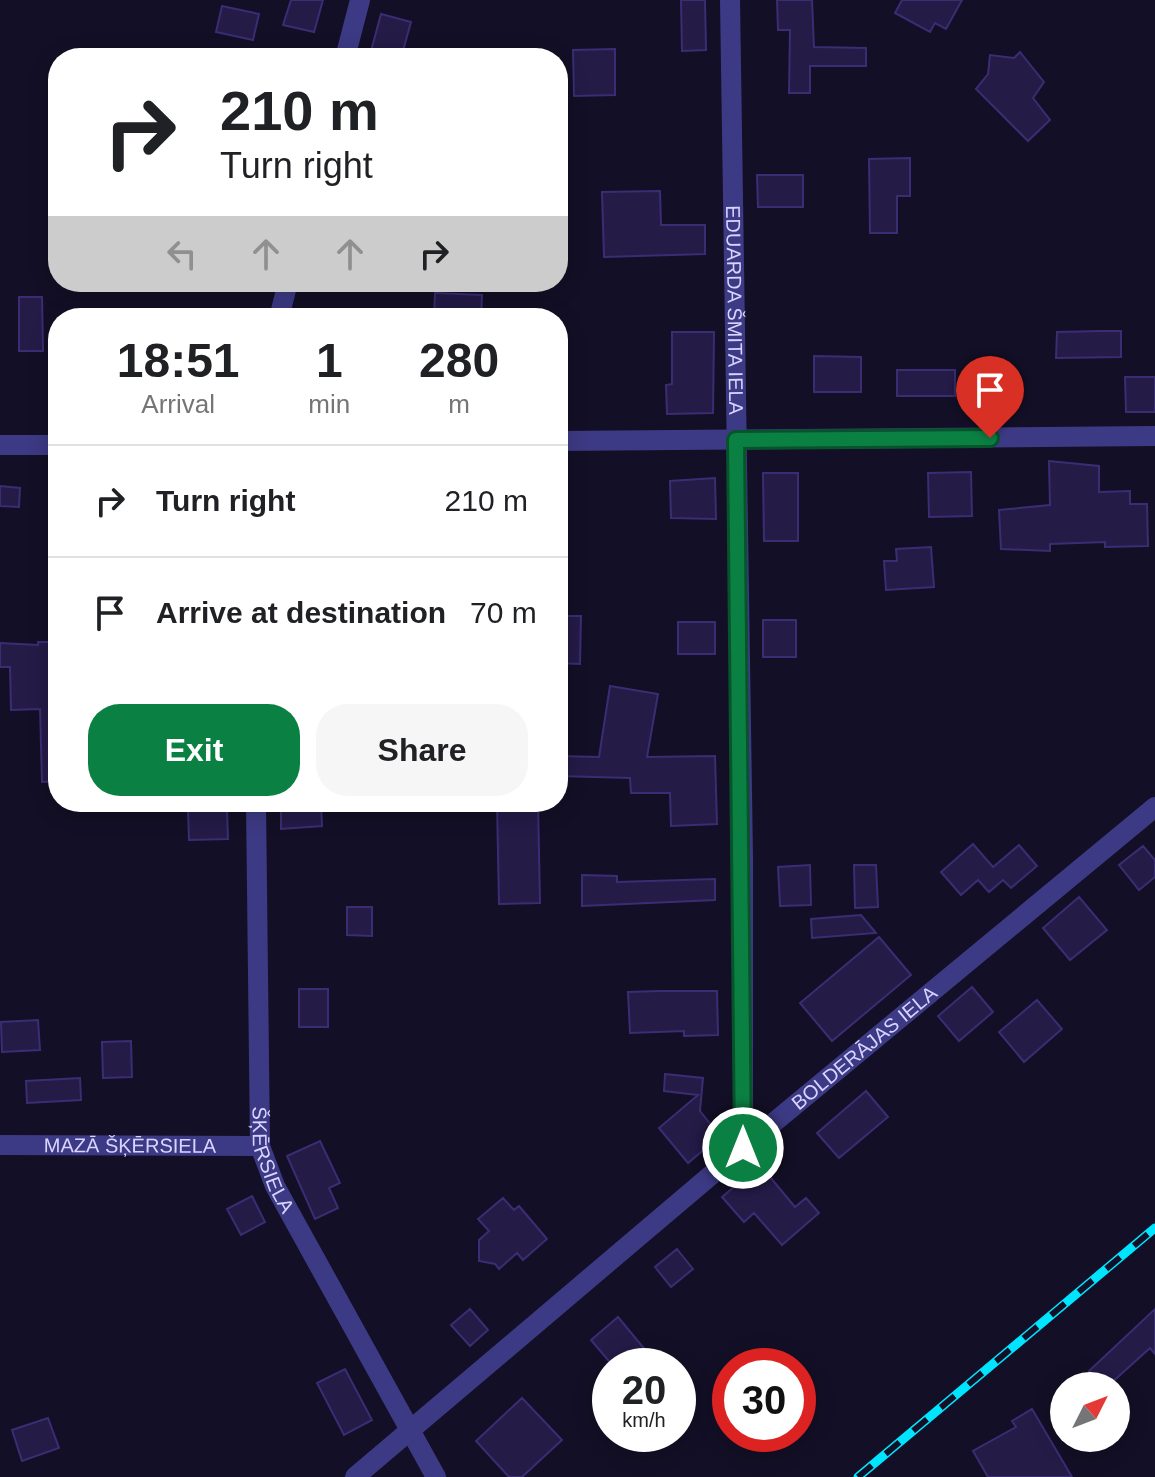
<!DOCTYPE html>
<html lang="en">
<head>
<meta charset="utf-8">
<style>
	body { margin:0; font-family:Helvetica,sans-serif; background:#f6f6f6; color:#202124; height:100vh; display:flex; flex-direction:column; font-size:30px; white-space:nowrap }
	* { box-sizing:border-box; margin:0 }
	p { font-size:26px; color:#757577 }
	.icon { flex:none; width:44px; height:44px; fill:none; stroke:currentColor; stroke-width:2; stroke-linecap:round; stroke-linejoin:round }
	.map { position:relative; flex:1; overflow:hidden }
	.drawer { position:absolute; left:48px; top:308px; width:520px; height:504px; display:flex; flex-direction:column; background:#fff; border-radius:32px; box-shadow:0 4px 20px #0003 }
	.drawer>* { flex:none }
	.banner { position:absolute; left:48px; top:48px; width:520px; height:244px; border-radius:32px; box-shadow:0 4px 20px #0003; background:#fff; color:#202124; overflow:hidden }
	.needle { width:52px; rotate:48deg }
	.tools { position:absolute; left:1050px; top:1372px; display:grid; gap:16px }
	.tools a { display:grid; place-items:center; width:80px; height:80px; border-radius:50%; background:#fff; box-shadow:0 4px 20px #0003; font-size:40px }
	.speed { position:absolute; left:592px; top:1348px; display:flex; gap:16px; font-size:40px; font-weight:700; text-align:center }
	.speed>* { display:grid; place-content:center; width:104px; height:104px; border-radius:50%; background:#fff; box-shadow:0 4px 20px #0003; line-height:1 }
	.speed small { font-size:20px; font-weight:400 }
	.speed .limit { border:12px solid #d22; background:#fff; color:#111 }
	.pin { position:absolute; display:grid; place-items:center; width:68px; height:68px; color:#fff; margin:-82px -34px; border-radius:50% 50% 50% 0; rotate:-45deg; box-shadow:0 0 8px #0007 }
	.pin .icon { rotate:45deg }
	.me { position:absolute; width:88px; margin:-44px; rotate:0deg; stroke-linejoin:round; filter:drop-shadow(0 0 6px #0008) }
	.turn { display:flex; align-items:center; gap:28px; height:168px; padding:0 40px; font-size:36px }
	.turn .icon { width:104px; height:104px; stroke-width:2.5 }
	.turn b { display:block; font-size:56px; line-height:68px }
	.lanes { display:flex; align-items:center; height:76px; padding:0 40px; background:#0003; justify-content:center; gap:40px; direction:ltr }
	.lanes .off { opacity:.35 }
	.eta { display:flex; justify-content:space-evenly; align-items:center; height:136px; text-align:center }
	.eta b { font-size:48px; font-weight:800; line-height:56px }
	.action { display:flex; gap:16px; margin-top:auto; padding:16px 40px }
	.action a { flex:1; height:92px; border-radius:32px; background:#0b8043; color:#fff; font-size:32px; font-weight:800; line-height:92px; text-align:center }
	.action a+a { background:#f6f6f6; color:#202124 }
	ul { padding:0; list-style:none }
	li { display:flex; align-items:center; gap:24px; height:112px; padding:0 40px; border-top:2px solid #e0e0e0 }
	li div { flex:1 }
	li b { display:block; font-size:30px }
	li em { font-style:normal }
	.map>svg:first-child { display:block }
	.building { fill:#241b47; stroke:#3b2d73; stroke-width:2 }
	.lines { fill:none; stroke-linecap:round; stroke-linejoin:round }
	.street { stroke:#3d3a85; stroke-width:20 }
	.rail-casing { stroke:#00e5ff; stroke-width:9 }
	.rail { stroke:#130f26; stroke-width:6; stroke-dasharray:18; stroke-linecap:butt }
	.route-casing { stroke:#07532c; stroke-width:20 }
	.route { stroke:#0b8043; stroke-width:14 }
	.labels { text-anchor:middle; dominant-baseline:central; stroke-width:8; stroke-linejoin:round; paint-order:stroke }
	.street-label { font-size:20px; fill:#d9d4ff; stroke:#130f26 }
</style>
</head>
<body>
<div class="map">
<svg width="1155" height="1477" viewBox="0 0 1155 1477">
	<rect width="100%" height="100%" fill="#130f26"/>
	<!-- building -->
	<path class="building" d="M 291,0 L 323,0 L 314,32 L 283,25 Z
		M 681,0 L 705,0 L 706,50 L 682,51 Z
		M 777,0 L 812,0 L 814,47 L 866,48 L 866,66 L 810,66 L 810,93 L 789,93 L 790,30 L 778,30 Z
		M 902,0 L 962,0 L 946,29 L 935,23 L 930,32 L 895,13 Z
		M 222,6 L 259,14 L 253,40 L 216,32 Z
		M 381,14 L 411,22 L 401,58 L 371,51 Z
		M 615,49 L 615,95 L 574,96 L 573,50 Z
		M 1020,52 L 1044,82 L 1033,98 L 1050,120 L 1028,141 L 976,89 L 988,74 L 990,55 L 1014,58 Z
		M 910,158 L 910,196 L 897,196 L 897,233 L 870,233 L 869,159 Z
		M 757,175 L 803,175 L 803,207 L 758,207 Z
		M 660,191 L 661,225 L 705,225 L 705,254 L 604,257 L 602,192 Z
		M 435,293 L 482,295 L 481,318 L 434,318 Z
		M 19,297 L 42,297 L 43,351 L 19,351 Z
		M 1101,331 L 1121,331 L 1121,357 L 1056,358 L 1057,332 Z
		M 672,332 L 714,332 L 713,413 L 667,414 L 666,385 L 672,384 Z
		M 814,356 L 861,357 L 861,392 L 814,392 Z
		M 897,370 L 955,370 L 955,396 L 897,396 Z
		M 1125,377 L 1155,377 L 1155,412 L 1126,412 Z
		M 1049,461 L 1099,466 L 1099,492 L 1130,491 L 1130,504 L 1147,504 L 1148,546 L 1105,547 L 1105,542 L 1050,544 L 1050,551 L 1001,549 L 999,510 L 1050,505 Z
		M 971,472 L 972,516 L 929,517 L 928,473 Z
		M 763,473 L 798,473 L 798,541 L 764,541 Z
		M 715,478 L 716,519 L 671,518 L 670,481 Z
		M 0,486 L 20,488 L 19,507 L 0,506 Z
		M 931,547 L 934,587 L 886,590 L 884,561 L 897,561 L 896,549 Z
		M 558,616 L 581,616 L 580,664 L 558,663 Z
		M 763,620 L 796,620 L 796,657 L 763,657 Z
		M 678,622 L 715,622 L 715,654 L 678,654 Z
		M 38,642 L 58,642 L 58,781 L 42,782 L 40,709 L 11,710 L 10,667 L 0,667 L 0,643 L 38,645 Z
		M 610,686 L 658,694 L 647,757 L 715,756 L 717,824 L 671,826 L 670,793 L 631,793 L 630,778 L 558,776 L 558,756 L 599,757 Z
		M 281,802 L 321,802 L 322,826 L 281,829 Z
		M 497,802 L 538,802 L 540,903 L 499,904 Z
		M 227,809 L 228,839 L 189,840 L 188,811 Z
		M 973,844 L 993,867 L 1019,845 L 1037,866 L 1011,888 L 1003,880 L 989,892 L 978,880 L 961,895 L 941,872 Z
		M 1143,846 L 1155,860 L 1155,877 L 1139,890 L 1119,865 Z
		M 810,865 L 811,905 L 780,906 L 778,867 Z
		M 854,865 L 876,865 L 878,907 L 855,908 Z
		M 582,875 L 617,876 L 617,882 L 715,879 L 715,900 L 582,906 Z
		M 1079,897 L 1107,930 L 1070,960 L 1043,928 Z
		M 347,907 L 372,907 L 372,936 L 347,935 Z
		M 861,915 L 876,933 L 812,938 L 811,919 Z
		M 879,937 L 911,975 L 832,1041 L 800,1003 Z
		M 972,987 L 993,1012 L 959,1041 L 938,1016 Z
		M 299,989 L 328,989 L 328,1027 L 299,1027 Z
		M 659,991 L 717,991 L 718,1035 L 684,1036 L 684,1031 L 630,1033 L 628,992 Z
		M 1037,1000 L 1062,1029 L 1024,1062 L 999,1032 Z
		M 38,1020 L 40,1050 L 2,1052 L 1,1022 Z
		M 131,1041 L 132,1077 L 103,1078 L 102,1042 Z
		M 665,1074 L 703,1078 L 700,1111 L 720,1136 L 688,1163 L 659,1128 L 698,1095 L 664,1091 Z
		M 80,1078 L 81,1100 L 27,1103 L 26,1081 Z
		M 866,1091 L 888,1117 L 839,1158 L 817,1133 Z
		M 320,1141 L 340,1183 L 329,1188 L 338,1208 L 315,1219 L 287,1156 Z
		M 760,1165 L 795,1207 L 806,1198 L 819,1213 L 782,1245 L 754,1213 L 744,1222 L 722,1197 Z
		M 252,1196 L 265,1222 L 241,1235 L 227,1209 Z
		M 503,1198 L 514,1210 L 519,1206 L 547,1239 L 523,1260 L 517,1253 L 499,1269 L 495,1264 L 479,1261 L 479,1240 L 489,1231 L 478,1219 Z
		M 677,1249 L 693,1269 L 671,1287 L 655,1267 Z
		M 470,1309 L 488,1330 L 470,1346 L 451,1325 Z
		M 1155,1309 L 1155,1354 L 1150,1348 L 1108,1386 L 1103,1386 L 1089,1371 Z
		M 618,1317 L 647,1352 L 632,1366 L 613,1366 L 591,1340 Z
		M 345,1369 L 372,1420 L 344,1435 L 317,1383 Z
		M 522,1398 L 562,1440 L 522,1477 L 509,1477 L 476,1441 Z
		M 1032,1409 L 1072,1477 L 988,1477 L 973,1451 L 1016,1427 L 1012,1421 Z
		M 48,1418 L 59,1448 L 22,1461 L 12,1430 Z"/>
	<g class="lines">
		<!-- street -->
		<g class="street">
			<path id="s1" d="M 730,0 L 743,858 L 743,1148"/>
			<path d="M 345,58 L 360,0"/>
			<path d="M 279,318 L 288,282"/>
			<path d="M 558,441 L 1155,436"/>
			<path d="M 0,445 L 58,445"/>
			<path id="s2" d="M 256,802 L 260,1146 L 275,1186 L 436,1477"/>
			<path id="s3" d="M 0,1145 L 260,1146"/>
			<path id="s4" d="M 355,1477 L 743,1148 L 1155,807"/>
		</g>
		<!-- rail casing -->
		<g class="rail-casing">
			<path id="rail" d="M 858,1477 L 1155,1228"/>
		</g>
		<!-- rail -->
		<use href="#rail" class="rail"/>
	</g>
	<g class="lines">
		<!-- route casing -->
		<g class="route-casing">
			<path id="route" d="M 743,1148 L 736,440 L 990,438"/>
		</g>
		<!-- route -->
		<use href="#route" class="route"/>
	</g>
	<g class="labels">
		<!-- street labels -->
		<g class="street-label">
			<text stroke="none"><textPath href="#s1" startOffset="310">EDUARDA ŠMITA IELA</textPath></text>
			<text stroke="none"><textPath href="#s4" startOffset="666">BOLDERĀJAS IELA</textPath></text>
			<text stroke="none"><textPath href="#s3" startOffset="130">MAZĀ ŠĶĒRSIELA</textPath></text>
			<text stroke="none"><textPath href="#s2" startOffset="360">ŠĶĒRSIELA</textPath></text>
		</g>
	</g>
</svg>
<div class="tools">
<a><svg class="needle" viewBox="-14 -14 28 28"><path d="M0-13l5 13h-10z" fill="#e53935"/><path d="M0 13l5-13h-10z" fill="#757577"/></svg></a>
</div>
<div class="speed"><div>20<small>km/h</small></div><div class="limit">30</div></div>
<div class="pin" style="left:990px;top:438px;background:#d93025"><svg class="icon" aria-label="arrive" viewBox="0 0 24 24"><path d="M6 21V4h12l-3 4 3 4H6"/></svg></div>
<svg class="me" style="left:743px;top:1148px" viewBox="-20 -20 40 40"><circle r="17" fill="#0b8043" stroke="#fff" stroke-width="3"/><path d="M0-11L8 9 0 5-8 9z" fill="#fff"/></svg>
<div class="banner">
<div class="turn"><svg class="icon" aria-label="right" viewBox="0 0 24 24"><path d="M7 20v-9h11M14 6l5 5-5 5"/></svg><div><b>210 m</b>Turn right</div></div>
<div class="lanes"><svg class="icon off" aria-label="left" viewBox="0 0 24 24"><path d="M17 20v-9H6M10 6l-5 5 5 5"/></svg><svg class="icon off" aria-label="ahead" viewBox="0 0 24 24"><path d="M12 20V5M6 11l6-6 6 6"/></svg><svg class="icon off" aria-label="ahead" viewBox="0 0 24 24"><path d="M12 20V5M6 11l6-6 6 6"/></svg><svg class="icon" aria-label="right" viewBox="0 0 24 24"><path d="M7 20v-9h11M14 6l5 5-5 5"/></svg></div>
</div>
<section class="drawer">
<div class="eta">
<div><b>18:51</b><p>Arrival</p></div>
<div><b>1</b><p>min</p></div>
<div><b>280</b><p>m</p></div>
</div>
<ul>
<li><svg class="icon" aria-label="right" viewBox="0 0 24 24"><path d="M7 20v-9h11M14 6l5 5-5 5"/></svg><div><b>Turn right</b></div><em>210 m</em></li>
<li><svg class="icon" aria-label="arrive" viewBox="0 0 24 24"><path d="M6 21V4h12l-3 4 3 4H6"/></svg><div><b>Arrive at destination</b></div><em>70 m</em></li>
</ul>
<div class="action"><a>Exit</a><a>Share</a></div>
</section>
</div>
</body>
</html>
